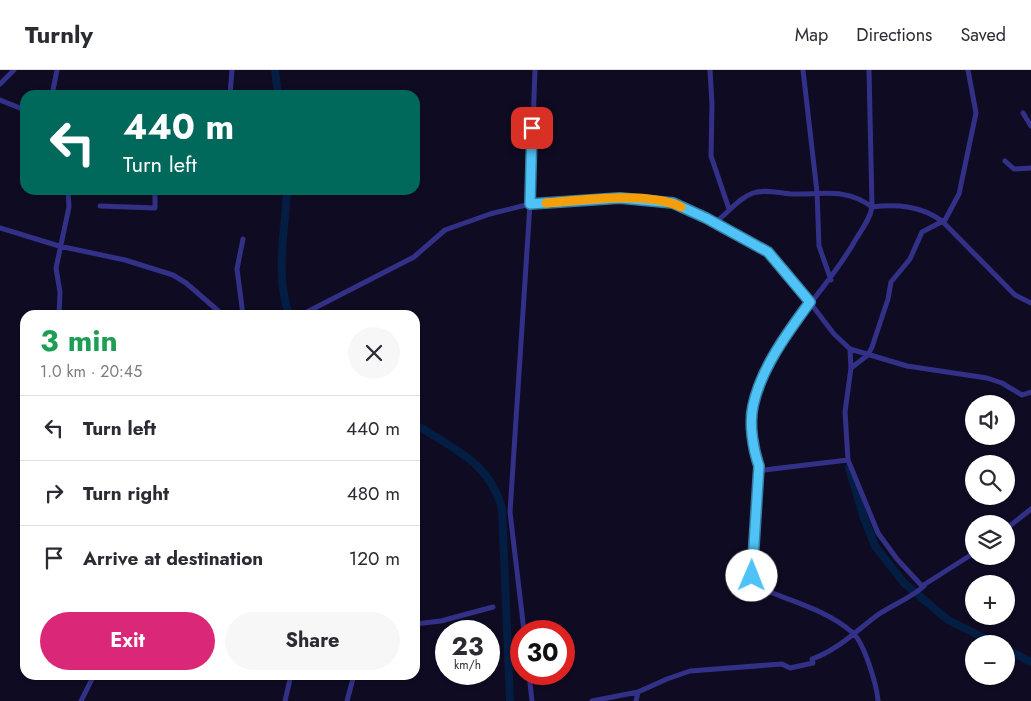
<!DOCTYPE html>
<html lang="en">
<head>
<meta charset="utf-8">
<style>
	body { margin:0; font-family:Jost,sans-serif; background:#f7f7f7; color:#2b2b33; height:100vh; display:flex; flex-direction:column; font-size:19px; white-space:nowrap }
	* { box-sizing:border-box; margin:0 }
	p { font-size:16px; color:#7c7c81 }
	.icon { flex:none; width:28px; height:28px; fill:none; stroke:currentColor; stroke-width:2; stroke-linecap:round; stroke-linejoin:round }
	.map { position:relative; flex:1; overflow:hidden }
	.panel { position:absolute; left:20px; top:240px; width:400px; height:370px; display:flex; flex-direction:column; background:#fff; border-radius:15px; box-shadow:0 1px 4px #0004 }
	.panel>* { flex:none }
	.guide { position:absolute; left:20px; top:20px; width:400px; height:105px; border-radius:15px; box-shadow:0 1px 4px #0004; background:#00695c; color:#fff; overflow:hidden }
	.controls { position:absolute; left:965px; top:325px; display:grid; gap:10px }
	.controls a { display:grid; place-items:center; width:50px; height:50px; border-radius:50%; background:#fff; box-shadow:0 1px 4px #0004; font-size:25px }
	.speed { position:absolute; left:435px; top:550px; display:flex; gap:10px; font-size:25px; font-weight:700; text-align:center }
	.speed>* { display:grid; place-content:center; width:65px; height:65px; border-radius:50%; background:#fff; box-shadow:0 1px 4px #0004; line-height:1 }
	.speed small { font-size:12px; font-weight:400 }
	.speed .limit { border:8px solid #d22; background:#fff; color:#111 }
	.pin { position:absolute; display:grid; place-items:center; width:42px; height:42px; color:#fff; margin:-21px; border-radius:10px; box-shadow:0 2px 8px #0006 }
	.me { position:absolute; width:55px; margin:-28px; rotate:1deg; stroke-linejoin:round; filter:drop-shadow(0 0 4px #0008) }
	.turn { display:flex; align-items:center; gap:18px; height:105px; padding:0 20px; font-size:22px }
	.turn .icon { width:65px; height:65px; stroke-width:2.5 }
	.turn b { display:block; font-size:35px; line-height:42px }
	.round { display:grid; place-items:center; flex:none; width:52px; height:52px; border-radius:26px; background:#f7f7f7 }
	.overview { display:flex; align-items:center; justify-content:space-between; height:85px; padding:0 20px }
	h1 { font-size:30px; font-weight:700; line-height:38px; color:#1e9e55 }
	.action { display:flex; gap:10px; margin-top:auto; padding:10px 20px }
	.action a { flex:1; height:58px; border-radius:30px; background:#db2777; color:#fff; font-size:20px; font-weight:700; line-height:58px; text-align:center }
	.action a+a { background:#f7f7f7; color:#2b2b33 }
	ul { padding:0; list-style:none }
	li { display:flex; align-items:center; gap:15px; height:65px; padding:0 20px; border-top:1px solid #e1e1e2 }
	li div { flex:1 }
	li b { display:block; font-size:19px }
	li em { font-style:normal }
	header { display:flex; align-items:center; gap:30px; box-sizing:border-box; height:70px; padding:0 25px; background:#fff; border-bottom:1px solid #e1e1e2 }
	header strong { font-size:24px }
	nav { display:flex; gap:28px; margin-inline-start:auto; font-size:18px }
	.map>svg:first-child { display:block }
	.lines { fill:none; stroke-linecap:round; stroke-linejoin:round }
	.river { stroke:#041d43; stroke-width:8 }
	.minor { stroke:#333187; stroke-width:5 }
	.route-casing { stroke:#337fa1; stroke-width:12 }
	.route { stroke:#4fc3f7; stroke-width:9 }
	.slow { stroke:#f59e0b; stroke-width:9 }
</style>
</head>
<body>
<header>
<strong>Turnly</strong>
<nav><a>Map</a><a>Directions</a><a>Saved</a></nav>
</header>
<div class="map">
<svg width="1031" height="631" viewBox="0 0 1031 631">
	<rect width="100%" height="100%" fill="#0f0b23"/>
	<g class="lines">
		<!-- river -->
		<path class="river" d="M 275,0 L 278,25
			M 287,120 C 285,163 275,203 289,245
			M 415,354 C 453,379 490,392 502,439 L 510,631
			M 849,398 L 864,448 L 875,476 L 904,513 L 948,550 L 996,574
			M 1006,579 L 1031,592"/>
		<!-- minor -->
		<path class="minor" d="M 710,0 L 712,34 L 711,86 L 729,139
			M 803,0 L 817,122 L 819,176 L 831,210
			M 0,14 L 14,0
			M 52,25 L 57,0
			M 230,25 L 232,0
			M 0,30 L 25,40
			M 1023,43 L 1031,56
			M 1005,91 L 1014,99 L 1031,98
			M 100,136 L 155,138 L 155,120
			M 714,153 C 728,144 737,129 753,123 C 765,119 779,123 791,124 C 822,125 845,117 872,137 L 869,0
			M 0,158 L 59,176 L 125,190 L 173,205 L 186,213 L 223,245
			M 59,245 L 60,222 L 56,198 L 69,137 L 68,120
			M 243,245 L 237,199 L 243,169
			M 301,245 L 414,187 L 445,160 L 490,144 L 530,134 L 551,132 L 620,128 L 661,130 L 673,133 L 706,148 L 768,182 L 789,205 L 834,264 L 850,279 L 907,296 L 987,308 L 1002,313 L 1022,325 L 1031,322
			M 850,279 L 851,298 L 845,342 L 848,390 L 878,463 L 897,489 L 922,516 L 974,483
			M 851,298 L 868,285 L 872,277 L 888,229 L 891,212 L 910,189 L 922,162 L 945,150 L 959,124 L 976,43 L 968,0
			M 848,390 L 764,400 C 755,392 755,379 753,368 C 745,291 818,235 853,174 C 860,162 870,150 872,137 C 898,134 921,136 942,151 L 1015,225 L 1031,233
			M 759,396 L 751,496 L 755,516 C 787,530 826,539 853,563 C 864,573 877,615 878,631
			M 1006,459 L 1031,439
			M 415,554 L 441,551 L 493,537
			M 524,561 L 510,442 L 530,134 L 535,0
			M 529,604 L 532,631
			M 81,631 L 94,605
			M 285,631 L 291,605
			M 347,631 L 354,605
			M 592,631 L 638,622 L 667,609 L 690,601 L 782,594 L 790,598 L 813,593 L 812,589 C 838,580 857,560 879,544 C 894,534 911,528 924,516
			M 636,631 L 638,622"/>
	</g>
	<g class="lines">
		<!-- route casing -->
		<g class="route-casing">
			<path id="route" d="M 532,58 L 530,134 L 620,128 L 673,133 L 706,148 L 768,182 L 810,232 C 788,262 761,298 753,336 C 749,354 753,379 759,396 L 752,506"/>
		</g>
		<!-- route -->
		<use href="#route" class="route"/>
		<!-- slow -->
		<path class="slow" d="M 546,133 C 582,130 649,121 681,137"/>
	</g>
</svg>
<div class="controls">
<a><svg class="icon" aria-label="sound" viewBox="0 0 24 24"><path d="M4 9h4l5-4v14l-5-4H4zM17 9q2 3 0 6"/></svg></a>
<a><svg class="icon" aria-label="search" viewBox="0 0 24 24"><circle cx="10" cy="10" r="6"/><path d="M15 15l6 6"/></svg></a>
<a><svg class="icon" aria-label="layers" viewBox="0 0 24 24"><path d="M12 4l9 5-9 5-9-5zM3 14l9 5 9-5"/></svg></a>
<a>+</a>
<a>−</a>
</div>
<div class="speed"><div>23<small>km/h</small></div><div class="limit">30</div></div>
<div class="pin" style="left:532px;top:58px;background:#d93025"><svg class="icon" aria-label="arrive" viewBox="0 0 24 24"><path d="M6 21V4h12l-3 4 3 4H6"/></svg></div>
<svg class="me" style="left:752px;top:506px" viewBox="-20 -20 40 40"><circle r="19" fill="#fff"/><path d="M0-13L10 11 0 6-10 11z" fill="#4fc3f7"/></svg>
<div class="guide">
<div class="turn"><svg class="icon" aria-label="left" viewBox="0 0 24 24"><path d="M17 20v-9H6M10 6l-5 5 5 5"/></svg><div><b>440 m</b>Turn left</div></div>
</div>
<section class="panel">
<div class="overview"><div><h1>3 min</h1><p>1.0 km · 20:45</p></div><a class="round"><svg class="icon" aria-label="close" viewBox="0 0 24 24"><path d="M6 6l12 12M18 6L6 18"/></svg></a></div>
<ul>
<li><svg class="icon" aria-label="left" viewBox="0 0 24 24"><path d="M17 20v-9H6M10 6l-5 5 5 5"/></svg><div><b>Turn left</b></div><em>440 m</em></li>
<li><svg class="icon" aria-label="right" viewBox="0 0 24 24"><path d="M7 20v-9h11M14 6l5 5-5 5"/></svg><div><b>Turn right</b></div><em>480 m</em></li>
<li><svg class="icon" aria-label="arrive" viewBox="0 0 24 24"><path d="M6 21V4h12l-3 4 3 4H6"/></svg><div><b>Arrive at destination</b></div><em>120 m</em></li>
</ul>
<div class="action"><a>Exit</a><a>Share</a></div>
</section>
</div>
</body>
</html>
